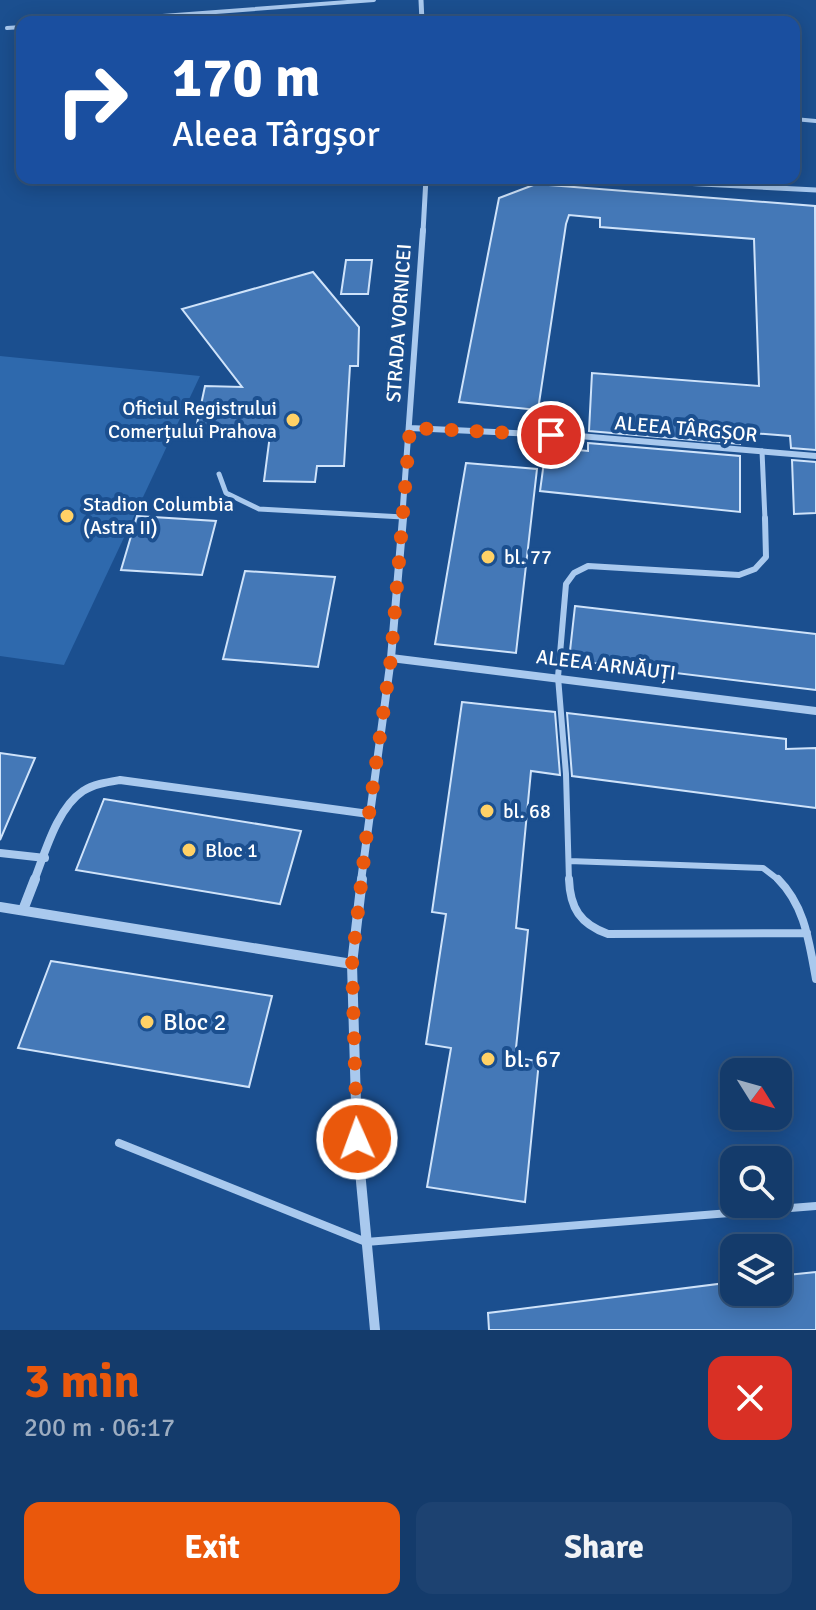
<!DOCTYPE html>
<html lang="en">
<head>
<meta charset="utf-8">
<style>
	body { margin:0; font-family:Signika,sans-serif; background:#1d4271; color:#f1f3f6; height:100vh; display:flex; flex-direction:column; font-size:30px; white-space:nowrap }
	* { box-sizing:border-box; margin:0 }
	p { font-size:26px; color:#9dadc1 }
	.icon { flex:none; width:44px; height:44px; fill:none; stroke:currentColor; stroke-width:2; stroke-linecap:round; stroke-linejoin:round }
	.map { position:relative; height:1330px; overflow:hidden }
	.details { display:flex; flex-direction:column; background:#143b6b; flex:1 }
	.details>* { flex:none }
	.hud { position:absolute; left:16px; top:16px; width:784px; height:168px; border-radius:16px; box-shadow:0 4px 20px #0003,0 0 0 2px #33557e; background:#1a4fa0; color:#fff; overflow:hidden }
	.needle { width:52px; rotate:127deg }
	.controls { position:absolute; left:720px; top:1058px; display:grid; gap:16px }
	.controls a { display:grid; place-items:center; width:72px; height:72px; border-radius:16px; background:#143b6b; box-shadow:0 4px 20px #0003,0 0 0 2px #33557e; font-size:40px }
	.pin { position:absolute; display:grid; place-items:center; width:68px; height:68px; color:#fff; margin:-34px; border:4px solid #fff; border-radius:50%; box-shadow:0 2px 8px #0007 }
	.me { position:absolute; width:88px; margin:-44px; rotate:358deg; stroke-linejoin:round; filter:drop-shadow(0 0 6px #0008) }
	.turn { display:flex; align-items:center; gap:28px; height:168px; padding:0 24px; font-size:36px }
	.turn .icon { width:104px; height:104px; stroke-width:2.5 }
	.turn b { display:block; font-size:56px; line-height:68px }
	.round { display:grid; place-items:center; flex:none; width:84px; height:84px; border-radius:16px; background:#1d4271 }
	.head { display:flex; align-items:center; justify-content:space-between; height:136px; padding:0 24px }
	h1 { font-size:48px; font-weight:700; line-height:60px; color:#ea580c }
	.button { display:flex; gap:16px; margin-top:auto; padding:16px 24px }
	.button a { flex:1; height:92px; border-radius:16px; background:#ea580c; color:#fff; font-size:32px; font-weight:700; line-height:92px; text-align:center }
	.button a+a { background:#1d4271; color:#f1f3f6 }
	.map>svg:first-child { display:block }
	.green { fill:#2e69ad }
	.building { fill:#4478b7; stroke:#cfe3fa; stroke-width:2 }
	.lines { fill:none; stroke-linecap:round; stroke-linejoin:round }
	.lane-far3 { stroke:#a9c9ee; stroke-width:4 }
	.lane-far2 { stroke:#a9c9ee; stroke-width:5 }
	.lane-far1 { stroke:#a9c9ee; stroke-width:6 }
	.lane { stroke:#a9c9ee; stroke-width:8 }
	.street-far3 { stroke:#a9c9ee; stroke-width:5 }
	.street-far2 { stroke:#a9c9ee; stroke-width:6 }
	.street-far1 { stroke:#a9c9ee; stroke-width:8 }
	.street { stroke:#a9c9ee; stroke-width:10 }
	.route { stroke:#ea580c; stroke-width:14; stroke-dasharray:0 25.2 }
	.poi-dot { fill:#ffd166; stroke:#1b4f8f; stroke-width:3 }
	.labels { text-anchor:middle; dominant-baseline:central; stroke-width:8; stroke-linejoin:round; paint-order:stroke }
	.street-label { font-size:20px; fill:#fff; stroke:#1b4f8f }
	.poi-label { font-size:20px; fill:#fff; stroke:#1b4f8f; text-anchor:start }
	.near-poi-label { font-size:24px; fill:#fff; stroke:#1b4f8f; text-anchor:start }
</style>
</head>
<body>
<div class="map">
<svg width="816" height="1330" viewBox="0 0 816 1330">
	<rect width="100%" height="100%" fill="#1b4f8f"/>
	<!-- green -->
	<path class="green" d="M 0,356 L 200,376 L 64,665 L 0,656 Z"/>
	<!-- building -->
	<path class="building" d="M 536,184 L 815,206 L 816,450 L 791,448 L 790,436 L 740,432 L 740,444 L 589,431 L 592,373 L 759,386 L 754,239 L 600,227 L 600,218 L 569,215 L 566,224 L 538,410 L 459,402 L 499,198 Z
		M 346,260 L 372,260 L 368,294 L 341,294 Z
		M 313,272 L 359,327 L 358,366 L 350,366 L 344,466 L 317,466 L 315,482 L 264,481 L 270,435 L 195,433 L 205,386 L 242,387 L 182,309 Z
		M 588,443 L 740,456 L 740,512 L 540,491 L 546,447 L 588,451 Z
		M 792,460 L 816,462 L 816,513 L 794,514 Z
		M 466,463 L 537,469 L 516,653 L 435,644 Z
		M 137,516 L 216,521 L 202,575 L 121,570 Z
		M 245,571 L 335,577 L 318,667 L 223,659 Z
		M 575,606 L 816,634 L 816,690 L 569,660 Z
		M 462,702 L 555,712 L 560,775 L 531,771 L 516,928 L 528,930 L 515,1058 L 539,1061 L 525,1202 L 427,1187 L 451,1048 L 426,1044 L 446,914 L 432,912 Z
		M 567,713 L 786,739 L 786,749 L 816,748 L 816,808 L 572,776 Z
		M 0,753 L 35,758 L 0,840 Z
		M 104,799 L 301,831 L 280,904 L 76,870 Z
		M 51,961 L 272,996 L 249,1087 L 18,1048 Z
		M 816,1272 L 816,1330 L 489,1330 L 488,1313 L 734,1282 L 734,1292 L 778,1292 L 778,1276 Z"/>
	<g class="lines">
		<!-- lane-far3 -->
		<path class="lane-far3" d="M 82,22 L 374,0
			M 699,22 L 718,18 L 741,22
			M 7,28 L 22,27
			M 794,119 L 816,121"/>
		<!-- lane-far2 -->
		<path class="lane-far2" d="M 762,451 L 765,520
			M 219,474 L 226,493 L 259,509 L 403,517"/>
		<!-- lane-far1 -->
		<path class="lane-far1" d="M 569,861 L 763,868 L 780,881
			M 569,881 L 566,774 L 558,677 L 566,584 L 574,573 L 588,566 L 739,575 L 755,569 L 766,557 L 765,518"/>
		<!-- lane -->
		<path class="lane" d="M 569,879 C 570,908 580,924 608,934 L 807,933
			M 778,879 C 805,906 809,942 816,979
			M 119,1143 L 366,1242 L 816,1206"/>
		<!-- street-far3 -->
		<path class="street-far3" d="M 421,0 L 422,22
			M 587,178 L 816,190
			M 423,232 L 426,178"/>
		<!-- street-far2 -->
		<path class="street-far2" d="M 410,428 L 579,436 L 816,456
			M 402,520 L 423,230"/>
		<!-- street-far1 -->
		<path class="street-far1" d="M 391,658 L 816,711
			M 0,853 L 45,858
			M 34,881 C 45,853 57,808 83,791 C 94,784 108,782 120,780 L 369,814
			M 361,881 L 391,658 L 403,518"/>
		<!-- street -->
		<path class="street" d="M 362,879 L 352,964 L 357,1139 L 375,1330
			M 0,907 L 352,964
			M 23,910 L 35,879"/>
	</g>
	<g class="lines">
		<!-- route -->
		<path class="route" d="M 357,1139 L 352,964 L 369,814 L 391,658 L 410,428 L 551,435"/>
	</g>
	<!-- markers -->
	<g class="poi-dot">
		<circle cx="293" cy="420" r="8"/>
		<circle cx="67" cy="516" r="8"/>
		<circle cx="488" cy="557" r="8"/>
		<circle cx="487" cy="811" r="8"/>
		<circle cx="189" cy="850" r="8"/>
		<circle cx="147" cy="1022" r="8"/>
		<circle cx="488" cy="1059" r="8"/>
	</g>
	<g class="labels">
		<!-- street labels -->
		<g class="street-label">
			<text transform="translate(399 323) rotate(-86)">STRADA VORNICEI</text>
			<text transform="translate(686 429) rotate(5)">ALEEA TÂRGȘOR</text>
			<text transform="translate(606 665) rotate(7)">ALEEA ARNĂUȚI</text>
		</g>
		<!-- poi labels -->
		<g class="poi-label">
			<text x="277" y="408" text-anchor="end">Oficiul Registrului<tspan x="277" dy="23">Comerțului Prahova</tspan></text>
			<text x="83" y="504">Stadion Columbia<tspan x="83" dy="23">(Astra II)</tspan></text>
			<text x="504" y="557">bl. 77</text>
			<text x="503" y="811">bl. 68</text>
			<text x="205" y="850">Bloc 1</text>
		</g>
		<!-- near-poi labels -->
		<g class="near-poi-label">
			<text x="163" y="1022">Bloc 2</text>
			<text x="504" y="1059">bl. 67</text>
		</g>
	</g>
</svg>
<div class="controls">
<a><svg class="needle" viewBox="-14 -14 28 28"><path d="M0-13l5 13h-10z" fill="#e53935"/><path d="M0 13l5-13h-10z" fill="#9dadc1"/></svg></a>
<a><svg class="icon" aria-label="search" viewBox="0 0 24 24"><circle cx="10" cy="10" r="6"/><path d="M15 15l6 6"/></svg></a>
<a><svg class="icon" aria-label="layers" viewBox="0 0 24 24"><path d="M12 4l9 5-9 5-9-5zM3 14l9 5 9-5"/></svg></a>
</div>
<div class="pin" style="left:551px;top:435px;background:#d93025"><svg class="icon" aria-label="arrive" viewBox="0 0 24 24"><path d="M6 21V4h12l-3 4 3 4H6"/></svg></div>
<svg class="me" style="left:357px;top:1139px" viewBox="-20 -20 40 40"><circle r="17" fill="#ea580c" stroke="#fff" stroke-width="3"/><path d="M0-11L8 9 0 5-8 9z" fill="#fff"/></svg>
<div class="hud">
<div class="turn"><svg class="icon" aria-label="right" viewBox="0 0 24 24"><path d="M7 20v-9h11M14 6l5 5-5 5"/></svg><div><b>170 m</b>Aleea Târgșor</div></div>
</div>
</div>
<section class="details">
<div class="head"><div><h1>3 min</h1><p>200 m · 06:17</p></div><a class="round" style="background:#d93025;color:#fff"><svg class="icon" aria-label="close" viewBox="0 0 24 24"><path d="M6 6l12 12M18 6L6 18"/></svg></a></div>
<div class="button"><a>Exit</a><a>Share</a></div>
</section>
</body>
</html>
